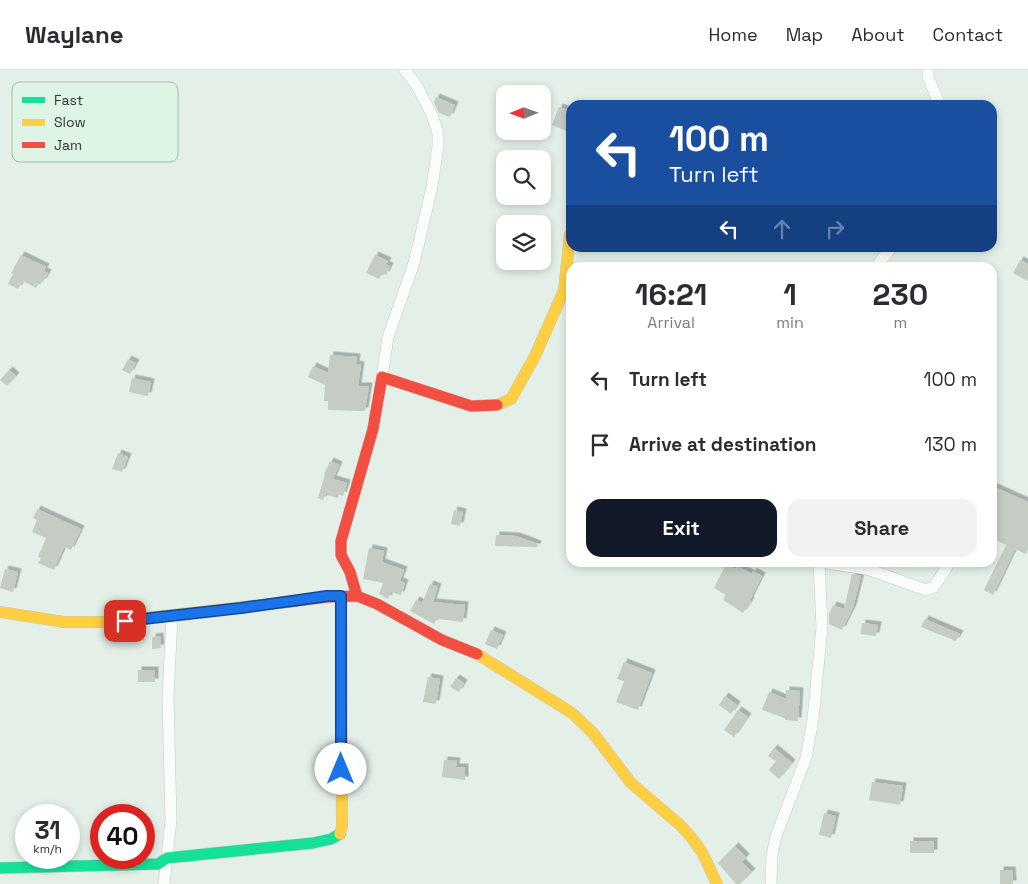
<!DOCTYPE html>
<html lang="en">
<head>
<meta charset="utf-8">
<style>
	body { margin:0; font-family:"Space Grotesk",sans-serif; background:#f2f2f3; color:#2b2b33; height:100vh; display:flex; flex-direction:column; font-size:19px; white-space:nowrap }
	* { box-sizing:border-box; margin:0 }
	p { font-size:16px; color:#7c7c81 }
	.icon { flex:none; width:28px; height:28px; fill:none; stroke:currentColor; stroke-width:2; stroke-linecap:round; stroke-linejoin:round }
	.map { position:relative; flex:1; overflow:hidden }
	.side { position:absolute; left:566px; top:192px; width:431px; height:305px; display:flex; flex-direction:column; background:#fff; border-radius:15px; box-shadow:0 2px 8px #0003 }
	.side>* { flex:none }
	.top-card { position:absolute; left:566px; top:30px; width:431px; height:152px; border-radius:15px; box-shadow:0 2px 8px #0003; background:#1a4fa0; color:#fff; overflow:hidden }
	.needle { width:32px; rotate:269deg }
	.controls { position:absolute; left:496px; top:15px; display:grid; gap:10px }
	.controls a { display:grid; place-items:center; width:55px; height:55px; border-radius:10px; background:#fff; box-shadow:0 2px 8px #0003; font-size:25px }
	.speed { position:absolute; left:15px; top:734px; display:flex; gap:10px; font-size:25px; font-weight:700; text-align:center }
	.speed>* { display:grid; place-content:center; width:65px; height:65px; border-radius:50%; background:#fff; box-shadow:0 2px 8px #0003; line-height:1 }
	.speed small { font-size:12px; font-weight:400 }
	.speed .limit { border:8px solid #d22; background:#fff; color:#111 }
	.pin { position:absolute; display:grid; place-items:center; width:42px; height:42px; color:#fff; margin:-21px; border-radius:10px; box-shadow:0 2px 8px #0006 }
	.me { position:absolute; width:55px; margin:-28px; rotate:0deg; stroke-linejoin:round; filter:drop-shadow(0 0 4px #0008) }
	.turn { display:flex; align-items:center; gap:18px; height:105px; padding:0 20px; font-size:22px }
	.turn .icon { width:65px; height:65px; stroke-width:2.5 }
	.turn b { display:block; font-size:35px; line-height:42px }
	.lanes { display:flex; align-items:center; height:48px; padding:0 20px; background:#0003; justify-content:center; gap:25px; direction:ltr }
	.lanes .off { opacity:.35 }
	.eta { display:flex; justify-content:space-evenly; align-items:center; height:85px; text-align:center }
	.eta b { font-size:30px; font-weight:600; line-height:35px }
	.primary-button { display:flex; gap:10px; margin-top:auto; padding:10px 20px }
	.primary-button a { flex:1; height:58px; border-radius:15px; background:#111827; color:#fff; font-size:20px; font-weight:600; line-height:58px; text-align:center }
	.primary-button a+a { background:#f2f2f3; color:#2b2b33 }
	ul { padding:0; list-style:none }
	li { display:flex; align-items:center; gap:15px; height:65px; padding:0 20px }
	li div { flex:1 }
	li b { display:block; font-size:19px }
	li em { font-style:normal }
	header { display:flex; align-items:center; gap:30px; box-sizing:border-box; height:70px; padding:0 25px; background:#fff; border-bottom:1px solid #e1e1e2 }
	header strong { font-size:24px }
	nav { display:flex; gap:28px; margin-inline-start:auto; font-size:18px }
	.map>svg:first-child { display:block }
	.building { fill:#c5ccc3; filter:url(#shadow) }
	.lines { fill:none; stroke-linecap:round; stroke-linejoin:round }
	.street-casing { stroke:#c3ccc6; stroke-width:12 }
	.fast-casing { stroke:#c3ccc6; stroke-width:12 }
	.slow-casing { stroke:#c3ccc6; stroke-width:12 }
	.jam-casing { stroke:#c3ccc6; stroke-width:12 }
	.street { stroke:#fbfdfb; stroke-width:11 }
	.fast { stroke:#16e098; stroke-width:11 }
	.slow { stroke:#ffcf43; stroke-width:11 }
	.jam { stroke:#f24e42; stroke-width:11 }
	.route-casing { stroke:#114b97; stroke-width:12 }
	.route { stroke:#1a73e8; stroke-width:9 }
	.key { fill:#def4e5; stroke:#a9bbaf; stroke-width:1 }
	.key-label { font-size:14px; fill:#2e3630 }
</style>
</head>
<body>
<header>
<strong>Waylane</strong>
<nav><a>Home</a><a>Map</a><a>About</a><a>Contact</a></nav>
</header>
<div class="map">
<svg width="1028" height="814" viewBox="0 0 1028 814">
	<defs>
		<filter id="shadow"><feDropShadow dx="3.5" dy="-3.5" stdDeviation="0" flood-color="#0004"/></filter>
	</defs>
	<rect width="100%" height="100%" fill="#e3efe7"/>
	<!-- building -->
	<path class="building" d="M 436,27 L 455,35 L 450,47 L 439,43 L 434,32 Z
		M 559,37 L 571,41 L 571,55 L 569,62 L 552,55 Z
		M 21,185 L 46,197 L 44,201 L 48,203 L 43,212 L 40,211 L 36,218 L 23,211 L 18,219 L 8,214 L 13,204 L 11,203 Z
		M 375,185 L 388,191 L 386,195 L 390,196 L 386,205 L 382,203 L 379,209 L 366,203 Z
		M 1020,190 L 1028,194 L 1028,211 L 1013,203 Z
		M 330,285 L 357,287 L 356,294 L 361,295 L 358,316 L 369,316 L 365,341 L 328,340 L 328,331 L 324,331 L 325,315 L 308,307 L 313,296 L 328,303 Z
		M 128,289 L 136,293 L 130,304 L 122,300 Z
		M 9,300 L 16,306 L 7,316 L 0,310 Z
		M 132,308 L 151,312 L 148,326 L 129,322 Z
		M 118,383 L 128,387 L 122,402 L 112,399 Z
		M 330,391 L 339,395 L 333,409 L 347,413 L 343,426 L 339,424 L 338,428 L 327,425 L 327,421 L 323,430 L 318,428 L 325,404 L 324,404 Z
		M 992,416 L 1028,432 L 1028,479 L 1026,484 L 1015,479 L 993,525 L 984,520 L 1006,475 L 992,468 Z
		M 37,439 L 81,459 L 71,480 L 64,477 L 54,500 L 38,493 L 41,488 L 38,487 L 46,468 L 32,462 L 37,450 L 33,448 Z
		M 454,440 L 463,442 L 460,456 L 451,454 Z
		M 496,465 L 516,466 L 538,474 L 537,477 L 495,476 Z
		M 369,478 L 384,481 L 382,492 L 404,500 L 400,511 L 405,513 L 401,525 L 391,522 L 388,529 L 379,524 L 383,513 L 363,509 Z
		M 726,494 L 736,499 L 737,496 L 752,504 L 753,501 L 762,506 L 750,530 L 751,531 L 743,543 L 723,530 L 726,525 L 714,518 Z
		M 5,499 L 18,502 L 13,522 L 0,518 Z
		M 852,504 L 861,506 L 853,538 L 842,560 L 829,554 L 829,544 L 833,535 L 844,539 Z
		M 430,514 L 438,517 L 433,532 L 465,535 L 463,552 L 437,549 L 434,554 L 410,541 L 416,530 L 422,533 Z
		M 925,549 L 960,564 L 956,571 L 921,557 Z
		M 862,553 L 878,555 L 876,566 L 861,564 Z
		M 491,560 L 503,565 L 497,579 L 485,574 Z
		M 160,566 L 161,578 L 152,579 L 152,567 Z
		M 624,592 L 652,603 L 638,640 L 616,632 L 624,611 L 617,609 Z
		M 138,600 L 155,600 L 155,612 L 138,612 Z
		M 428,607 L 440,609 L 436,634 L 423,632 Z
		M 456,608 L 464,613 L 459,622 L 450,617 Z
		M 786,620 L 800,621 L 798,651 L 785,650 L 785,648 L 762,640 L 769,622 L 786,629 Z
		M 725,626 L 737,635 L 731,644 L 719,635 Z
		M 738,640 L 748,647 L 734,667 L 724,660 Z
		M 774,678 L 792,693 L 779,709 L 769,700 L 776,691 L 768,686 Z
		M 444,690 L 457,691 L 456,697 L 465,697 L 465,710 L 442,707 Z
		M 872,712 L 903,716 L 900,735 L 869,730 Z
		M 824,743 L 836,746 L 831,768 L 819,765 Z
		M 910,771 L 934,771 L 934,783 L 910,783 Z
		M 735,776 L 746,787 L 742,792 L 752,802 L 740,814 L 736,814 L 718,793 Z
		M 1000,800 L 1012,800 L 1013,814 L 1000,814 Z"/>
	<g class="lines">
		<!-- street casing -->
		<g class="street-casing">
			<path id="street" d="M 928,0 L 928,7 L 940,35
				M 875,198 L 891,178
				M 382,307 L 388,267 L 414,193 L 432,117 L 438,76 L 438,63 L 432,45 L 417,16 L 405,0
				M 820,492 L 867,499 L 868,493
				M 867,499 L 926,520 L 934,517 L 950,492
				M 164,814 L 171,750 L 168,627 L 172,546
				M 771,814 L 772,786 L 776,766 L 806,688 L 813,649 L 822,557 L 819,492"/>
		</g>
		<!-- fast casing -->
		<g class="fast-casing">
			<path id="fast" d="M 0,798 L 158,794 L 167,788 L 313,773 L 331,769 L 340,764"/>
		</g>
		<!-- slow casing -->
		<g class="slow-casing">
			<path id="slow" d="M 497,335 L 511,329 L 535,286 L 564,220 L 570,164
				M 0,542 L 64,552 L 110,552 L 288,532
				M 477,584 L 572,643 L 593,663 L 631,713 L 680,755 L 691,767 L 702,782 L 717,814
				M 340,764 L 342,756 L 341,526"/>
		</g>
		<!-- jam casing -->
		<g class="jam-casing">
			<path id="jam" d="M 357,526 L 350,502 L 341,485 L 341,471 L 373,359 L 382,307 L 471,336 L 497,335
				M 288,532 L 327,527 L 357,526 L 377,534 L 442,570 L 477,584"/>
		</g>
		<!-- street -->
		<use href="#street" class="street"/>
		<!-- fast -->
		<use href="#fast" class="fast"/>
		<!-- slow -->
		<use href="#slow" class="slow"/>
		<!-- jam -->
		<use href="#jam" class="jam"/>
	</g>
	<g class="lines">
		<!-- route casing -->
		<g class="route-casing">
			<path id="route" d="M 125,551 L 241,538 L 327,526 L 341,526 L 341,699"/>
		</g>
		<!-- route -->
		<use href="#route" class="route"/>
	</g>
	<!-- legend -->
	<rect x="12" y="12" width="166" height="80" rx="8" class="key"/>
	<rect x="22" y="27" width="23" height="6" fill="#16e098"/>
	<rect x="22" y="49" width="23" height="7" fill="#ffcf43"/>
	<rect x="22" y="72" width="23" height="6" fill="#f24e42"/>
	<g class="key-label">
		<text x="54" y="35">Fast</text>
		<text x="54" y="57">Slow</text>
		<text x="54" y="80">Jam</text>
	</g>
</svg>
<div class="controls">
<a><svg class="needle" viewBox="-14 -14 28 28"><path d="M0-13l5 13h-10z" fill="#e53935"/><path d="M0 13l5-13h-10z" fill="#7c7c81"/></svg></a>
<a><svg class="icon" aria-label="search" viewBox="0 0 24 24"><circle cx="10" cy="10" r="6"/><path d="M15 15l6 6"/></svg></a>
<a><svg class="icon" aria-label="layers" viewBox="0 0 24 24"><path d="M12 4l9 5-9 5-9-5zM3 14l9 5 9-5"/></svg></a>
</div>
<div class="speed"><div>31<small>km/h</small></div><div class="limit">40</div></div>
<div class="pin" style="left:125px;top:551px;background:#d93025"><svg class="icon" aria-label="arrive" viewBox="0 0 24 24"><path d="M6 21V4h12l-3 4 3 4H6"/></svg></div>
<svg class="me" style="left:341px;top:699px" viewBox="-20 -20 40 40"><circle r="19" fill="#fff"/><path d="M0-13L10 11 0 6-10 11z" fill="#1a73e8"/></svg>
<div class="top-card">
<div class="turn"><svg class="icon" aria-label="left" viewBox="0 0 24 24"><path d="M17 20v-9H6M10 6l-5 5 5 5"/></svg><div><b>100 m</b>Turn left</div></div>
<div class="lanes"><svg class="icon" aria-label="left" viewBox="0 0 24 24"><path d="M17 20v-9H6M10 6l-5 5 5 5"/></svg><svg class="icon off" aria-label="ahead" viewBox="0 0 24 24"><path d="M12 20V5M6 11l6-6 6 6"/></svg><svg class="icon off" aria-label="right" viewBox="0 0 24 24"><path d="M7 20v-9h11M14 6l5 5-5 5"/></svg></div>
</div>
<section class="side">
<div class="eta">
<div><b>16:21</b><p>Arrival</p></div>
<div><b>1</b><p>min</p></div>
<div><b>230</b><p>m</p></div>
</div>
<ul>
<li><svg class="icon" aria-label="left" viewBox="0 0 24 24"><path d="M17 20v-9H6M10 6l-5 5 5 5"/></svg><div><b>Turn left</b></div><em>100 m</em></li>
<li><svg class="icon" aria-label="arrive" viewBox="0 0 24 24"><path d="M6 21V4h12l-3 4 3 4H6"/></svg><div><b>Arrive at destination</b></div><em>130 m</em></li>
</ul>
<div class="primary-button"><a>Exit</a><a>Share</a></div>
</section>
</div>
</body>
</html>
